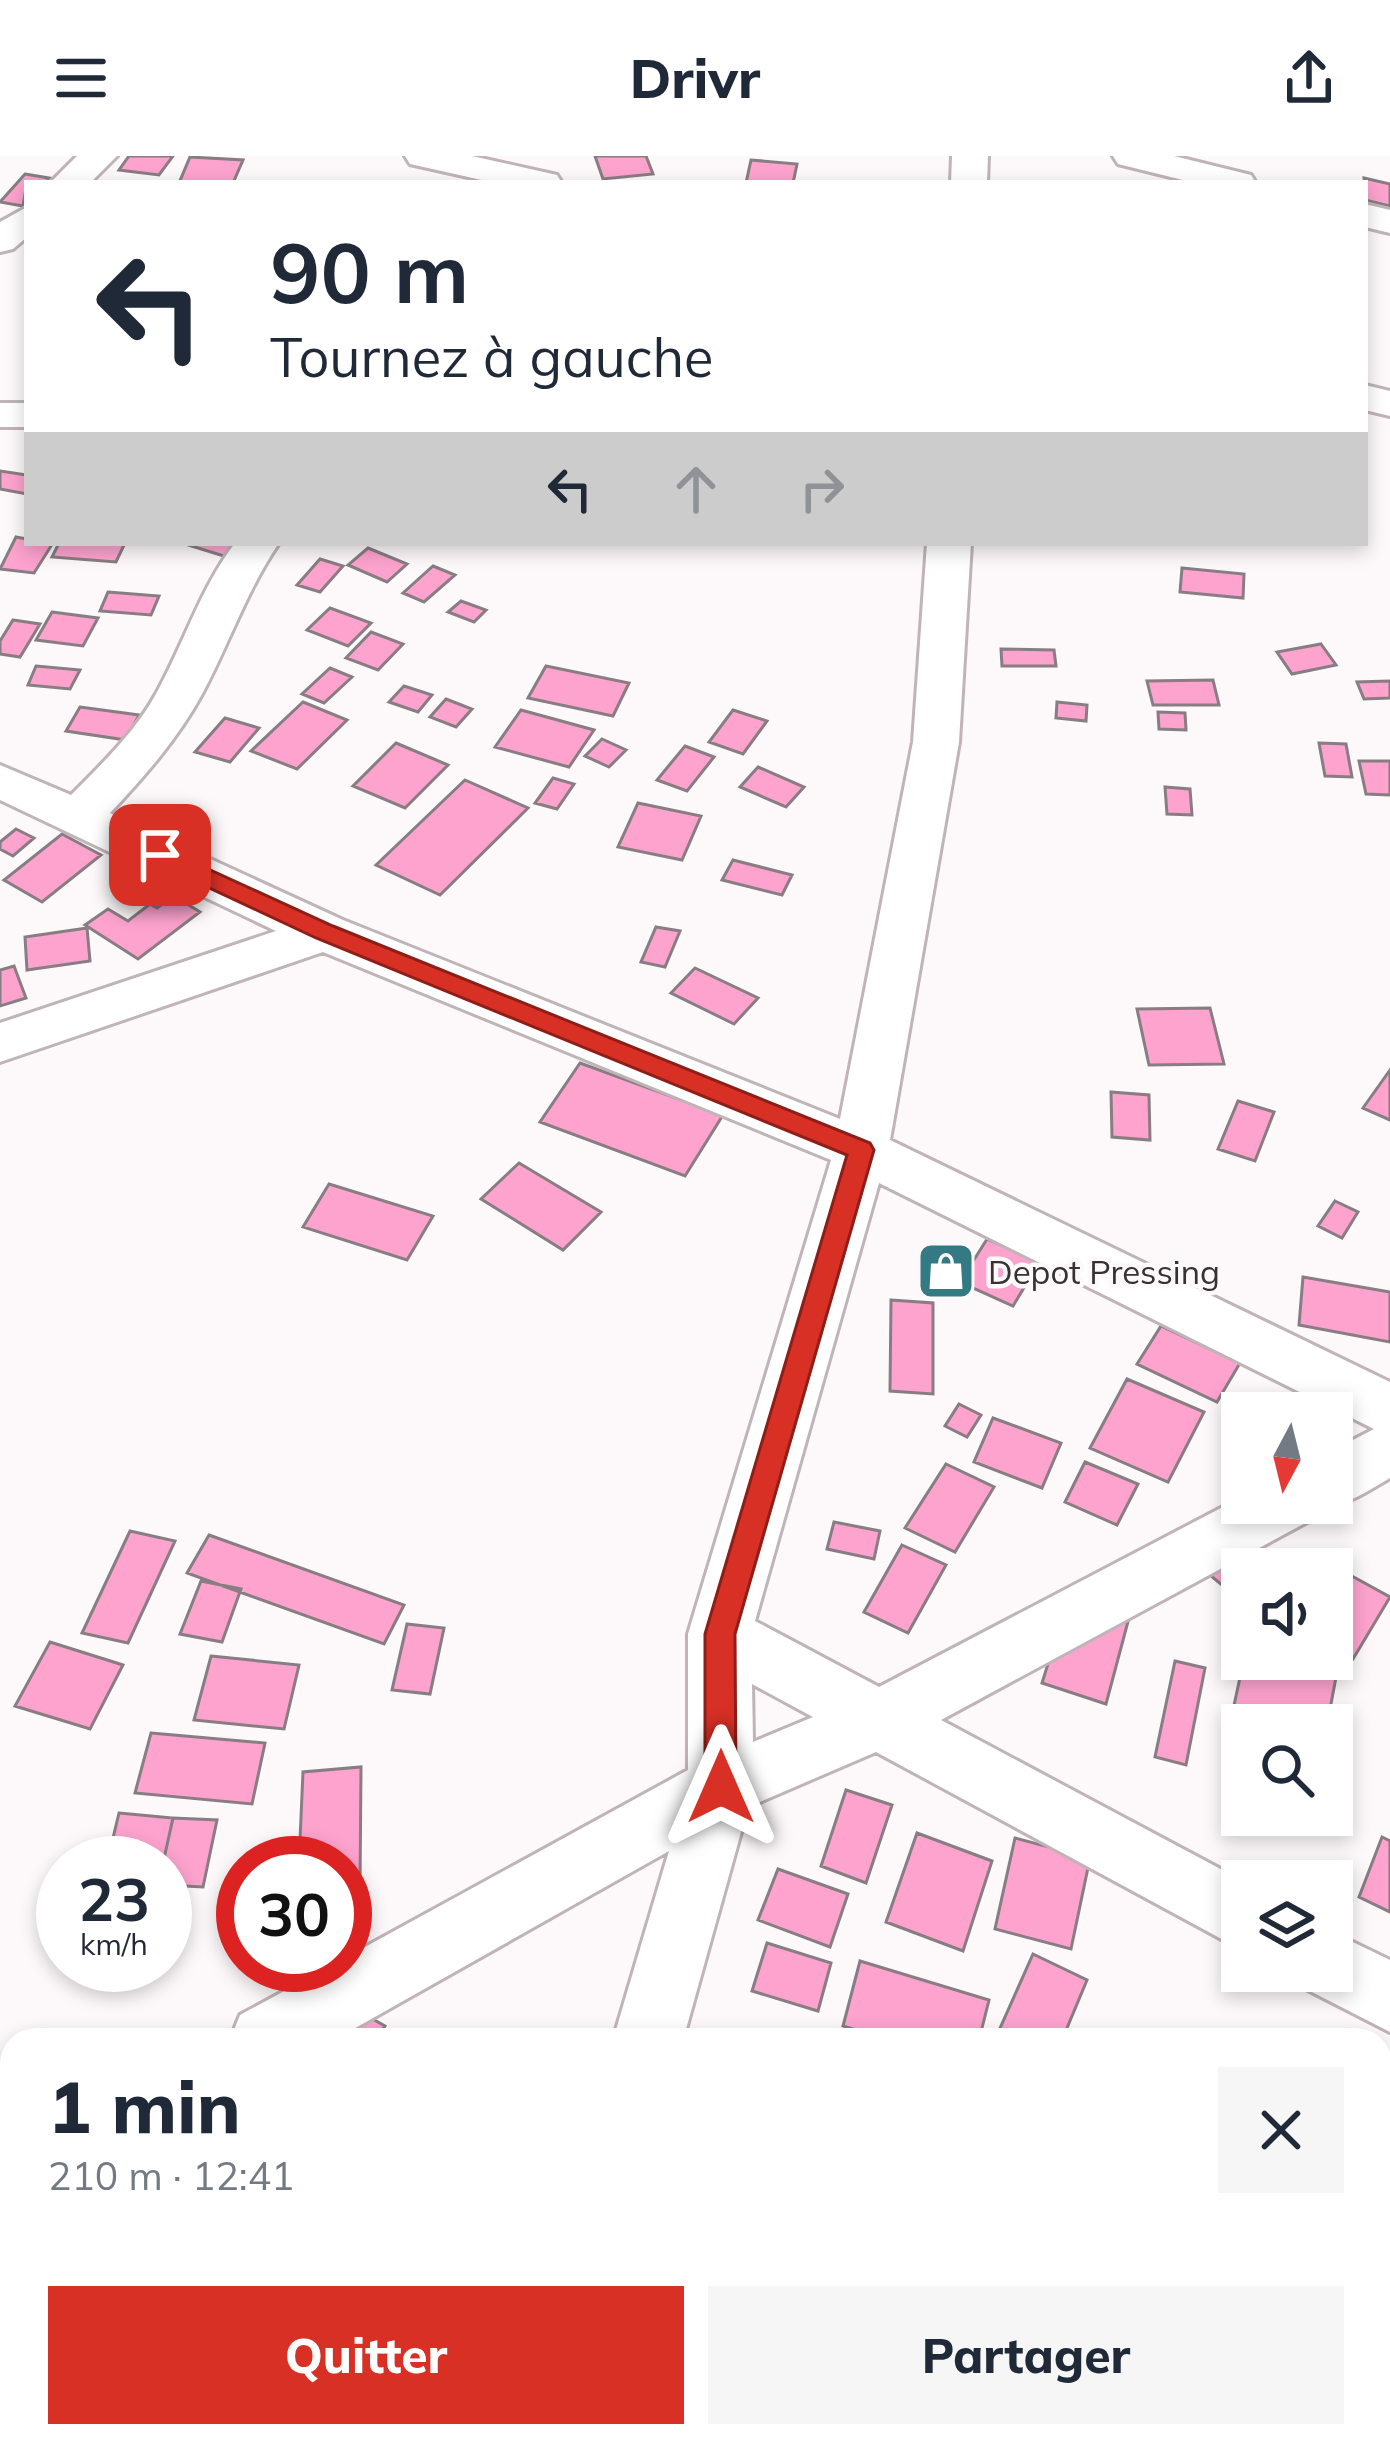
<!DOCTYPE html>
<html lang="fr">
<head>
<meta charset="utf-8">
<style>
	body { margin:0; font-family:Mulish,sans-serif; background:#f6f6f7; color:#1f2937; height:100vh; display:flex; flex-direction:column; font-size:45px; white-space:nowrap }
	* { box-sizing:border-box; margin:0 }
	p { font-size:39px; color:#747a83 }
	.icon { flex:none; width:66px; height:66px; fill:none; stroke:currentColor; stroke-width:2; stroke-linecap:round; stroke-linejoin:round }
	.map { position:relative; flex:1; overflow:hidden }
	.drawer { position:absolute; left:0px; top:1872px; width:1392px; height:420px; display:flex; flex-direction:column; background:#fff; border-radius:36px 36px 0 0; box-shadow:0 6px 18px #0003 }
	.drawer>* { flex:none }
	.banner { position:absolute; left:24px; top:24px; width:1344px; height:366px; border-radius:0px; box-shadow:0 6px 18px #0003; background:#fff; color:#1f2937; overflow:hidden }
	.needle { width:78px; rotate:187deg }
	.controls { position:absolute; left:1221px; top:1236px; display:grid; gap:24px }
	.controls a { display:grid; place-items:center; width:132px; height:132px; border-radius:0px; background:#fff; box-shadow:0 6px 18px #0003; font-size:60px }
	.speed { position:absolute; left:36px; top:1680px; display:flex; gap:24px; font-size:60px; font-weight:700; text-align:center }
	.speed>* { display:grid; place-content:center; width:156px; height:156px; border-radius:50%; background:#fff; box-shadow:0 6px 18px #0003; line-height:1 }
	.speed small { font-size:30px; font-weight:400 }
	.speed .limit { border:18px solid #d22; background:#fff; color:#111 }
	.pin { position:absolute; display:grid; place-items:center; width:102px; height:102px; color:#fff; margin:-51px; border-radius:24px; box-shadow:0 6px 18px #0006 }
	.me { position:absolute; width:132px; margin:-66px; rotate:0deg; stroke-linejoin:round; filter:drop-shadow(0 0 9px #0008) }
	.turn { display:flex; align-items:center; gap:42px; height:252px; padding:0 48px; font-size:54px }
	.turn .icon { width:156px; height:156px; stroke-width:2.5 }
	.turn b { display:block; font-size:84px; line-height:102px }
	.lanes { display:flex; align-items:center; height:114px; padding:0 48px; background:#0003; justify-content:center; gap:60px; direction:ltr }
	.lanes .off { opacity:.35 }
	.round { display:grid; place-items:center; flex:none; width:126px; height:126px; border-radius:0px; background:#f6f6f7 }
	.overview { display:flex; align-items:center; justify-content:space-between; height:204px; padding:0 48px }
	h1 { font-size:72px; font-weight:800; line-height:90px }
	.button { display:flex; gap:24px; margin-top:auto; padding:24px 48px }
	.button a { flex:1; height:138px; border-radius:0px; background:#d93025; color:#fff; font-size:48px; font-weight:800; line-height:138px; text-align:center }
	.button a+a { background:#f6f6f7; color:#1f2937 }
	header { display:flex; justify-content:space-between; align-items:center; height:156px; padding:0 48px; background:#fff; font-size:54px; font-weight:800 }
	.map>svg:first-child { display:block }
	.building { fill:#fda3ce; stroke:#887d82; stroke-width:3 }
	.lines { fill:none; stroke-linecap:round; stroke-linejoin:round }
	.minor-casing { stroke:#c0b4b9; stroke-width:6 }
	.minor { fill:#fff; fill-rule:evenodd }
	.route { fill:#d93025; stroke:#8d1f18; stroke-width:3 }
	.labels { text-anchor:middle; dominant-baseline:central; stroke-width:9; stroke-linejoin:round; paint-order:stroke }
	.poi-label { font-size:33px; fill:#363133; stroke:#fdf8fa; text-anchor:start }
</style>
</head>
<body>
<header><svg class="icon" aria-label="menu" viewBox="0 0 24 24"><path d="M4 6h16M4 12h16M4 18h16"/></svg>Drivr<svg class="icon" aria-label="share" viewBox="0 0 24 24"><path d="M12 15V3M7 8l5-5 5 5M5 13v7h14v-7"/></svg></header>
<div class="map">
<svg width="1390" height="2292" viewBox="0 0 1390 2292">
	<rect width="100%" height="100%" fill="#fdf8fa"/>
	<!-- building -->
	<path class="building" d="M 129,0 L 173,0 L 159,19 L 119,14 Z
		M 595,0 L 646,0 L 653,18 L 603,23 Z
		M 190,1 L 243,4 L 233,27 L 179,27 Z
		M 751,4 L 797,8 L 793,27 L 746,27 Z
		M 25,18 L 49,22 L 44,27 L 27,27 L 23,50 L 0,46 Z
		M 1364,22 L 1390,28 L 1390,50 L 1365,44 Z
		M 0,315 L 27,319 L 27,338 L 0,333 Z
		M 16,381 L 27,383 L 27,387 L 53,387 L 34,417 L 0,413 Z
		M 59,387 L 125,387 L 116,406 L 52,401 Z
		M 182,387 L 239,387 L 227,401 Z
		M 368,392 L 407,408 L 387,426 L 348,409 Z
		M 320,403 L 343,410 L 320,436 L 297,429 Z
		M 433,410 L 455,419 L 424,446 L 403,437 Z
		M 1182,412 L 1244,418 L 1243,442 L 1180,436 Z
		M 108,436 L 159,440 L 151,459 L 100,455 Z
		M 461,445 L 486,454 L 474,466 L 448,456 Z
		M 330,452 L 371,467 L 348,490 L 307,474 Z
		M 52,456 L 98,462 L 83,490 L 36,484 Z
		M 13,464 L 40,468 L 20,501 L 0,498 L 0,485 Z
		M 371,476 L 403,488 L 378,514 L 346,502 Z
		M 1321,488 L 1336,509 L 1292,518 L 1277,496 Z
		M 1001,493 L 1054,494 L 1056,510 L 1002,510 Z
		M 36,510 L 80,514 L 70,533 L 28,529 Z
		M 546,510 L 629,527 L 613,560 L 528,542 Z
		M 330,512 L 352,521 L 324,547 L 302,538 Z
		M 1213,524 L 1219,549 L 1153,549 L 1147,525 Z
		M 1390,525 L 1390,542 L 1364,543 L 1357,526 Z
		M 404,530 L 432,539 L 418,556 L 389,546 Z
		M 446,543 L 472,553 L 456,571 L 430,561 Z
		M 303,546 L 347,564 L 297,613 L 251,595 Z
		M 1057,546 L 1087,549 L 1086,565 L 1056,562 Z
		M 80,551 L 139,559 L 126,584 L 66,575 Z
		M 521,554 L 594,574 L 569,611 L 495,591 Z
		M 733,554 L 767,565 L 743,598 L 709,586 Z
		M 1158,556 L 1185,557 L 1186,574 L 1159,573 Z
		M 225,562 L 259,572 L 230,606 L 195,596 Z
		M 602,583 L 626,594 L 609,611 L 585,600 Z
		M 396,587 L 448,609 L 405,652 L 353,630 Z
		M 1319,587 L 1346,588 L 1352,621 L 1325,620 Z
		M 685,590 L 714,601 L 687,635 L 657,624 Z
		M 1359,605 L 1390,605 L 1390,639 L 1366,638 Z
		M 758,611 L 804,631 L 786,651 L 740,631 Z
		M 553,622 L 574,628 L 557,653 L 535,647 Z
		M 465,624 L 528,652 L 440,739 L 376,709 Z
		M 1165,631 L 1190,633 L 1192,659 L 1167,658 Z
		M 638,647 L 701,660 L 682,704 L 618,691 Z
		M 16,673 L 34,682 L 13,700 L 0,693 L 0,686 Z
		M 62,678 L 101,699 L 42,746 L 4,724 Z
		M 733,704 L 792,719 L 782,739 L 722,724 Z
		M 174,740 L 200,756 L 138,803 L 85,769 L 108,753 L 128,765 L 150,748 L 157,752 Z
		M 656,771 L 680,775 L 665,811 L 641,806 Z
		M 87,772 L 90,805 L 27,814 L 25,781 Z
		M 14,810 L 26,842 L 0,850 L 0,814 Z
		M 695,812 L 758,842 L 734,868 L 671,837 Z
		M 1210,852 L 1224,908 L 1149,909 L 1137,853 Z
		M 580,907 L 723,959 L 685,1020 L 540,966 Z
		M 1390,914 L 1390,964 L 1363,952 Z
		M 1111,936 L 1149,939 L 1150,984 L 1112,981 Z
		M 1238,945 L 1274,956 L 1255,1005 L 1218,993 Z
		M 519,1007 L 601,1056 L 563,1094 L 481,1043 Z
		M 329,1028 L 433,1060 L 407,1104 L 303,1071 Z
		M 1335,1045 L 1358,1056 L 1342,1082 L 1318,1070 Z
		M 987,1083 L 1040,1105 L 1013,1150 L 960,1126 Z
		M 1303,1121 L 1390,1136 L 1390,1186 L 1299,1169 Z
		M 891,1144 L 933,1147 L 933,1238 L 890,1235 Z
		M 1161,1170 L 1240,1207 L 1217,1246 L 1137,1208 Z
		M 1127,1223 L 1204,1256 L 1168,1326 L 1090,1292 Z
		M 959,1248 L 981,1259 L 967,1281 L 945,1270 Z
		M 993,1262 L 1061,1287 L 1042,1332 L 974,1306 Z
		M 1085,1306 L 1138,1328 L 1117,1369 L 1065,1346 Z
		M 946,1308 L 994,1331 L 955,1396 L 905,1372 Z
		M 834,1366 L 880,1375 L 874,1403 L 827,1393 Z
		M 130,1375 L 175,1385 L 128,1487 L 82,1477 Z
		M 209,1379 L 404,1449 L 384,1488 L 187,1417 Z
		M 902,1389 L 946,1409 L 908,1477 L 864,1456 Z
		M 1310,1397 L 1390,1441 L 1353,1503 L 1332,1491 L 1332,1413 L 1300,1413 Z
		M 1232,1401 L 1248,1413 L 1242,1413 L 1239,1443 L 1211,1420 Z
		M 201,1425 L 241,1433 L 222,1486 L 180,1478 Z
		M 1069,1440 L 1130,1458 L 1106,1548 L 1042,1527 Z
		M 407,1468 L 444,1472 L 430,1538 L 392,1534 Z
		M 50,1486 L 123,1509 L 90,1573 L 15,1550 Z
		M 211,1500 L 299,1509 L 284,1573 L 194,1564 Z
		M 1244,1503 L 1291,1503 L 1337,1516 L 1327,1569 L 1284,1569 L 1233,1554 Z
		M 1175,1505 L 1205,1512 L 1186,1609 L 1155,1601 Z
		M 151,1577 L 265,1587 L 252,1648 L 135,1637 Z
		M 361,1611 L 360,1731 L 345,1732 L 345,1707 L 299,1707 L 303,1616 Z
		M 846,1634 L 892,1649 L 866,1727 L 821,1710 Z
		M 119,1657 L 173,1662 L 163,1707 L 107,1707 Z
		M 173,1662 L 217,1664 L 203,1731 L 165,1729 L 163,1707 Z
		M 917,1677 L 992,1705 L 963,1795 L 886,1766 Z
		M 1382,1681 L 1390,1685 L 1390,1756 L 1359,1741 Z
		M 1015,1682 L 1090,1702 L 1071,1793 L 995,1773 Z
		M 778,1713 L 848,1738 L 830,1791 L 758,1764 Z
		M 767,1787 L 831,1807 L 818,1855 L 752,1835 Z
		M 1033,1798 L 1087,1824 L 1062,1884 L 1007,1884 L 997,1879 Z
		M 860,1805 L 989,1844 L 979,1884 L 889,1884 L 843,1870 Z
		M 346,1848 L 385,1870 L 376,1884 L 323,1884 Z
		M 247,2280 L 348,2280 L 346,2292 L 245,2292 Z
		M 1197,2280 L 1285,2280 L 1286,2292 L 1198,2292 Z"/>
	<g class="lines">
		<!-- minor casing -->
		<g class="minor-casing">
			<path id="minor" d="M 77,0 L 117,0 L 90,27 L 50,27 Z
				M 405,0 L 472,0 L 557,19 L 562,27 L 495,27 L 410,8 Z
				M 952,0 L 988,0 L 987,27 L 951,27 Z
				M 1113,0 L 1174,0 L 1251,19 L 1256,27 L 1195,27 L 1118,8 Z
				M 1365,48 L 1390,54 L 1390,77 L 1365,71 Z
				M 27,51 L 27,81 L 13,93 L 0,96 L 0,66 Z
				M 1365,229 L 1390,235 L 1390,260 L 1365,254 Z
				M 0,247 L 27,247 L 27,271 L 0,271 Z
				M 235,387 L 279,387 C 246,435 229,488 202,538 C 178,582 145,620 110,657 L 343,764 L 840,963 L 913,586 L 927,387 L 971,387 L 959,586 L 890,984 L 1390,1226 L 1390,1322 C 1370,1333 1346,1352 1324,1347 L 1332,1347 L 1332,1295 L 1374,1273 L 879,1027 L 755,1465 L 879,1531 L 1242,1341 L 1242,1347 L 1318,1347 L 1309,1365 L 941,1564 L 1243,1725 L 1242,1794 L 876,1596 L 748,1651 L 683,1884 L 613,1884 L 669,1695 L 334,1884 L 230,1884 L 240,1859 L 332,1809 L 345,1809 L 345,1802 L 688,1614 L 688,1478 L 831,1004 L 323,796 L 0,906 L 0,867 L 276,775 L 0,644 L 0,609 L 71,639 C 102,608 135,576 156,538 C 184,488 200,433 235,387 ZM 752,1528 L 813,1561 L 753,1586 Z
				M 1332,1776 L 1390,1804 L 1390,1876 L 1308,1834 L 1300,1815 L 1332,1815 Z
				M 12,1987 L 12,2063 L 0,2068 L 0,1992 Z
				M 496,2280 L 574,2280 L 570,2292 L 492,2292 Z"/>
		</g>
		<!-- minor -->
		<use href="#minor" class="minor"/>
	</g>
	<!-- route -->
	<path class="route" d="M 160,691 L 333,770 L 870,987 L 874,994 L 735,1478 L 736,1631 L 732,1641 L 721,1646 L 709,1641 L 705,1631 L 705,1478 L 847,999 L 316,782 L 152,705 L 148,699 Z"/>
	<!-- icons -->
	<defs>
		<g id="shop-square" transform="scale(3)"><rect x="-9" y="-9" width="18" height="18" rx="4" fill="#337a84" stroke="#fdf8fa"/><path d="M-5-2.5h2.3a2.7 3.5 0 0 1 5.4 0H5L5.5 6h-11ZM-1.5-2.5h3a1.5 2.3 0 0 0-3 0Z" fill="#fff"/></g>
	</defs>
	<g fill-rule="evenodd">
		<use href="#shop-square" x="946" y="1115"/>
	</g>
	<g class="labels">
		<!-- poi labels -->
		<g class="poi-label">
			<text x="988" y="1115">Depot Pressing</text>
		</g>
	</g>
</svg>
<div class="controls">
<a><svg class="needle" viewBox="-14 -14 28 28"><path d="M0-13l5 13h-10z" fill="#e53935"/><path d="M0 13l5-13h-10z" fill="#747a83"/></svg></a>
<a><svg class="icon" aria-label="sound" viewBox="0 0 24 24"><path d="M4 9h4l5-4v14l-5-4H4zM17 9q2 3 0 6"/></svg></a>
<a><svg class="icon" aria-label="search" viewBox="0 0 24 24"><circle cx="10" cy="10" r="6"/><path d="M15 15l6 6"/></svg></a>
<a><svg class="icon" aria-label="layers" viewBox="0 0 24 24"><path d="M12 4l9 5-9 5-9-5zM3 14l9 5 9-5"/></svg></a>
</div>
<div class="speed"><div>23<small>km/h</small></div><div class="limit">30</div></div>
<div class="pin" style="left:160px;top:699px;background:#d93025"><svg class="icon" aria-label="arrive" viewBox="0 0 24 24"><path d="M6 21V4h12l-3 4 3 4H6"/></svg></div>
<svg class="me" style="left:721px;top:1631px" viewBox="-20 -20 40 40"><path d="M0-17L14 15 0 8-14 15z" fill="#d93025" stroke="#fff" stroke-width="4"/></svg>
<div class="banner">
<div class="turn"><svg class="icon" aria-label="left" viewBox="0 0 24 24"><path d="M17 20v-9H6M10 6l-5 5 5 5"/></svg><div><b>90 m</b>Tournez à gauche</div></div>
<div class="lanes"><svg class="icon" aria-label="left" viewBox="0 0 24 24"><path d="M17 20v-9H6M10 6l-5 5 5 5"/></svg><svg class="icon off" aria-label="ahead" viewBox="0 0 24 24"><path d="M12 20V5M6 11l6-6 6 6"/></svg><svg class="icon off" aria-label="right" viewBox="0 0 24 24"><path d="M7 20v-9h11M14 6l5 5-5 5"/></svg></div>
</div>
<section class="drawer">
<div class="overview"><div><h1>1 min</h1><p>210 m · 12:41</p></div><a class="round"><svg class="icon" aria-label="close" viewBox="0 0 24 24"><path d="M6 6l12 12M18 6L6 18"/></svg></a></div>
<div class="button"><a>Quitter</a><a>Partager</a></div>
</section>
</div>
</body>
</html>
